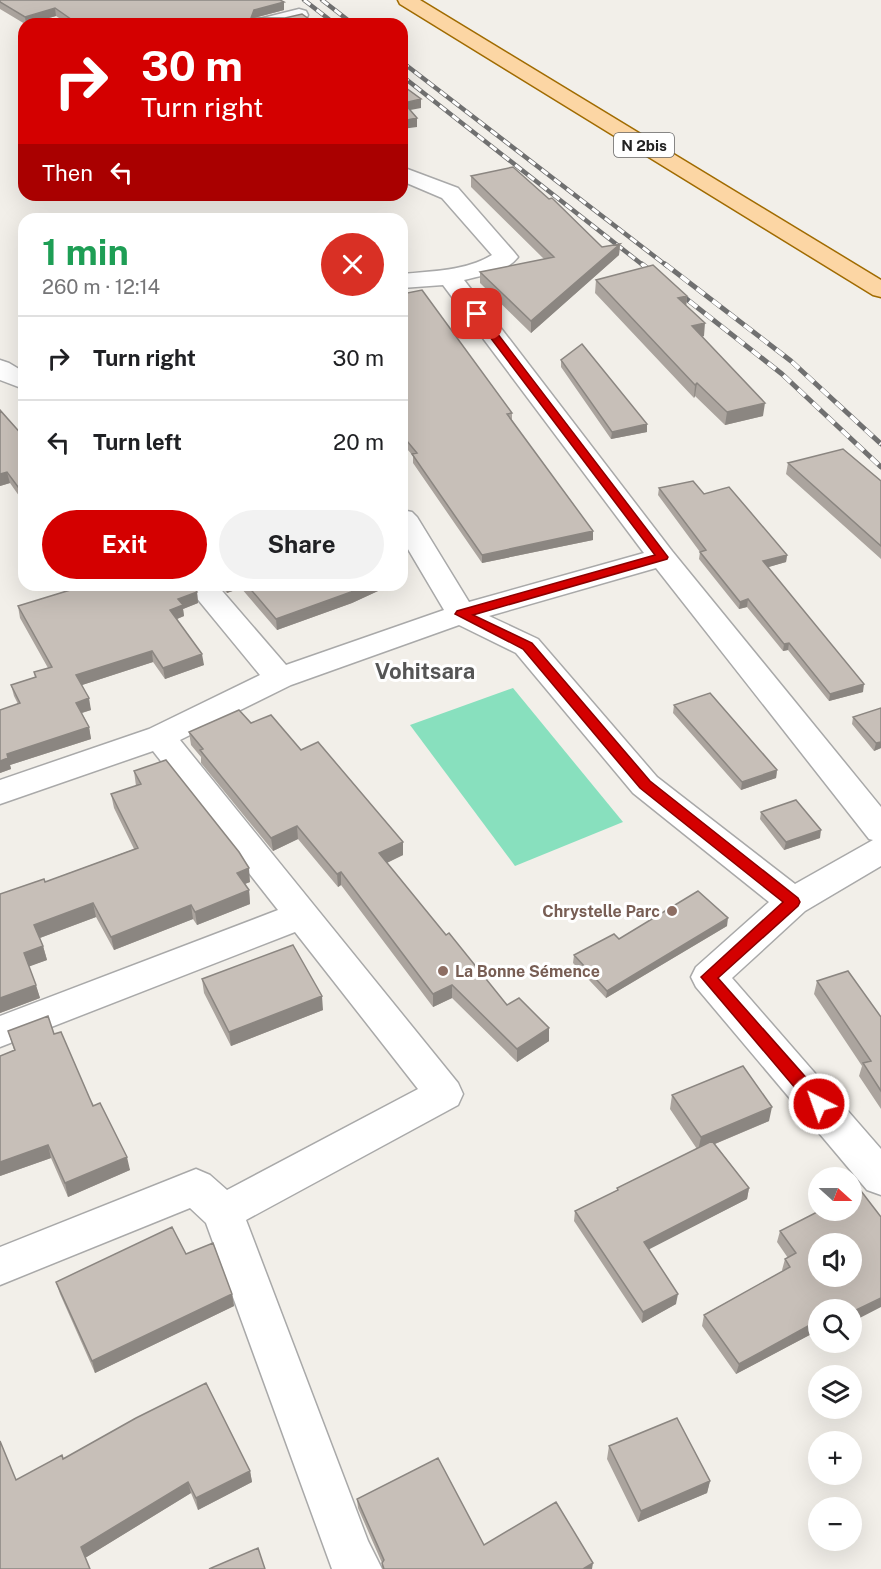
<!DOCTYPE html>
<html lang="en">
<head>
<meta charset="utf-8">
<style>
	body { margin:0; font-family:"Public Sans",sans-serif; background:#f2f2f2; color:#202124; height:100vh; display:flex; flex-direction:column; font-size:22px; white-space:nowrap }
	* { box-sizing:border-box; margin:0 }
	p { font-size:20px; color:#757577 }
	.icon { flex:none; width:33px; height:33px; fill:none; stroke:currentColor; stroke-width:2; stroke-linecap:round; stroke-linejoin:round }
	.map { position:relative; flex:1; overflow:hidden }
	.side { position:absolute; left:18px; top:213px; width:390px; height:378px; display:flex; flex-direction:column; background:#fff; border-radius:18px; box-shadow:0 6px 24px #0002 }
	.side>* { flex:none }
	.banner { position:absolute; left:18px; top:18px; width:390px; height:183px; border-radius:18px; box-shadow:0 6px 24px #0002; background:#d40000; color:#fff; overflow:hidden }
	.needle { width:39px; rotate:111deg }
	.fabs { position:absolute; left:808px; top:1167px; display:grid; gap:12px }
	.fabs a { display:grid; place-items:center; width:54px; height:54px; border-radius:50%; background:#fff; box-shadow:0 6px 24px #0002; font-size:30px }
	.pin { position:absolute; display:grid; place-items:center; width:51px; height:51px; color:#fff; margin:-26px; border-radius:12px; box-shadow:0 3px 9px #0006 }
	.me { position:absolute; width:66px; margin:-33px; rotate:319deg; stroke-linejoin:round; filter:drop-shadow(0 0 4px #0008) }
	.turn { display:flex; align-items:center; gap:21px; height:126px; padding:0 24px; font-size:27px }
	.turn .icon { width:78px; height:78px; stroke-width:2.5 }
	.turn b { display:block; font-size:42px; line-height:51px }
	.then { display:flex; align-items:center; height:57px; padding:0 24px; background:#0003; gap:12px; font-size:22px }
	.round { display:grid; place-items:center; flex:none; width:63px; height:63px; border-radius:32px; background:#f2f2f2 }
	.overview { display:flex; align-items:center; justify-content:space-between; height:102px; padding:0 24px }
	h1 { font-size:36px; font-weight:700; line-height:45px; color:#1e9e55 }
	.button { display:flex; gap:12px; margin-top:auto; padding:12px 24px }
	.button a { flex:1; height:69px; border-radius:36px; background:#d40000; color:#fff; font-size:24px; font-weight:700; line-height:69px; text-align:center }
	.button a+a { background:#f2f2f2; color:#202124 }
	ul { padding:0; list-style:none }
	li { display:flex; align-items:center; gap:18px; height:84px; padding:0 24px; border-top:2px solid #e0e0e0 }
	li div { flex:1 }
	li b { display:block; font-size:22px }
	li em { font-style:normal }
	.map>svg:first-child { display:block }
	.pitch { fill:#88e0be }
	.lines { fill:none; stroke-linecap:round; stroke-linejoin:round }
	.minor-casing { stroke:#a9a9a9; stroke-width:3 }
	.primary-casing { stroke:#a06b00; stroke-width:3 }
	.minor { fill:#fff; fill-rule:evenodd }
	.primary { fill:#fcd6a4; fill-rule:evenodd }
	.rail-far1-casing { stroke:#707070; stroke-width:4.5 }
	.rail-casing { stroke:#707070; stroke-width:5 }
	.rail-far1 { stroke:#fff; stroke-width:3; stroke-dasharray:8; stroke-linecap:butt }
	.rail { stroke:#fff; stroke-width:4; stroke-dasharray:10; stroke-linecap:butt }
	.wall { fill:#aba49e }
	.shaded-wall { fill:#8b8681 }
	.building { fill:#c7bfb8; stroke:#8b8681; stroke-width:1.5; fill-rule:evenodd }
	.route { fill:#d40000; stroke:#8a0000; stroke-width:1.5 }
	.education-dot { fill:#8d6e63; stroke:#fff; stroke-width:2 }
	.labels { text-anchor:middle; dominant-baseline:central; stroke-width:6; stroke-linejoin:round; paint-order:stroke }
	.shield { fill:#fff; stroke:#646464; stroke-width:1.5 }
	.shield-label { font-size:15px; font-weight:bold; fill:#222 }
	.education-label { font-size:16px; font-weight:bold; fill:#785e54; stroke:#fff; text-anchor:end }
	.district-label { font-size:22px; font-weight:bold; fill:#555; stroke:#fff }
</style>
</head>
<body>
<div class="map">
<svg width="881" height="1569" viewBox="0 0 881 1569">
	<rect width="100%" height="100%" fill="#f2efe9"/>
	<!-- pitch -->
	<path class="pitch" d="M 513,688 L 623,822 L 515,866 L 410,725 Z"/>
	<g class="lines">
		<!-- minor casing -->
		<g class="minor-casing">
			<path id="minor" d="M 299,9 L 306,11 L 308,15 L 306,19 L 285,24 L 253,24 L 255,20 Z
				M 402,167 L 458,188 L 514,252 L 518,257 C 506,273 481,275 464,280 L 672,551 L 881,807 L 881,866 L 805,911 L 732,978 L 881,1149 L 881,1195 L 867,1190 L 696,987 L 691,977 L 696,967 L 769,902 L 633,793 L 516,653 L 459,625 L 291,685 L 180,740 L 458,1083 L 463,1094 L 458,1105 L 246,1220 L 368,1541 L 382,1569 L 332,1569 L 206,1223 L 190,1208 L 0,1285 L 0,1247 L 196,1169 L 210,1175 L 227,1190 L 418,1089 L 295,932 L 0,1047 L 0,1016 L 278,910 L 153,751 L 0,804 L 0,780 L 149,729 L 260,675 L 186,585 L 217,585 L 286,665 L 444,610 L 402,539 L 402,510 L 412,512 L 417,517 L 469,602 L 644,553 L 443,285 L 402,288 L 402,274 C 432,271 466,271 492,255 L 442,198 L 402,181 ZM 656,568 L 869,839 L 873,840 L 795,884 L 657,777 L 538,639 L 489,616 Z
				M 0,360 L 9,363 L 24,372 L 24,389 L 0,380 Z"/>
		</g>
		<!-- primary casing -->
		<g class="primary-casing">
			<path id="primary" d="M 398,0 L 420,0 L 881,280 L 881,297 L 873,295 L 400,4 Z"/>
		</g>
		<!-- minor -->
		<use href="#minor" class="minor"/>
		<!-- primary -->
		<use href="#primary" class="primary"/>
		<!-- rail-far1 casing -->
		<g class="rail-far1-casing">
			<path id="rail-far1" d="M 304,0 L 335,24
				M 322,0 L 353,24
				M 402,62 L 667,266
				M 402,76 L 644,266"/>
		</g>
		<!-- rail casing -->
		<g class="rail-casing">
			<path id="rail" d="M 642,264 L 782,374 L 881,467
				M 665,264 L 791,361 L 881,444"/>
		</g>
		<!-- rail-far1 -->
		<use href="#rail-far1" class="rail-far1"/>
		<!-- rail -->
		<use href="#rail" class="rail"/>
	</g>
	<!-- wall -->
	<path class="wall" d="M 0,0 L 284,2 L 284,10 L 254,18 L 316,24 L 68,24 L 56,16 L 29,24 L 25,24 L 0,9 Z
		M 471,176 L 602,247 L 620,244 L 619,255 L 531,333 L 480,283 L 480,272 L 544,259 L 471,187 Z
		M 596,280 L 687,296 L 686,306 L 704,336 L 702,337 L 763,416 L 725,425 L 695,396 L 694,398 L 595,293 Z
		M 402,294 L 512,413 L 512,420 L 593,540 L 482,563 L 413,463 L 413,456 L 402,443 Z
		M 561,360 L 647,432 L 611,439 L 561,367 Z
		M 0,410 L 24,437 L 24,503 L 10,483 L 0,486 Z
		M 788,463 L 881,481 L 881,559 L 786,474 Z
		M 659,488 L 704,494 L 787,555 L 786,562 L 768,567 L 863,692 L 829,701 L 788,650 L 783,651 L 747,607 L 739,609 L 699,559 L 700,552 L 658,495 Z
		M 74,585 L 191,585 L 197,592 L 198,603 L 183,609 L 184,616 L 177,619 L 204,665 L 165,679 L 153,662 L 82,685 L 91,710 L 82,713 L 89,727 L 91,739 L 10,765 L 11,769 L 0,773 L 0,710 L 18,704 L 14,696 L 11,685 L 35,677 L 34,672 L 48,668 L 20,618 L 18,606 L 76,588 Z
		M 219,585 L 391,585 L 352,603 L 277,630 L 241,588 L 227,593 Z
		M 674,705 L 777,770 L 776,778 L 741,790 L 673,713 Z
		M 853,717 L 881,748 L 874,751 L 852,724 Z
		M 251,723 L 301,750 L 403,855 L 387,863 L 446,935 L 507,1005 L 549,1028 L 549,1041 L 517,1062 L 452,998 L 433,1007 L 341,885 L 338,887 L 298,839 L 273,851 L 201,763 L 201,757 L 191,745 L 189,732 Z
		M 134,771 L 250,882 L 245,884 L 249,890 L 250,904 L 197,925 L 193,919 L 114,950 L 96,917 L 40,938 L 43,946 L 47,960 L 29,966 L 40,998 L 0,1013 L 0,894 L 45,882 L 134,849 L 114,808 L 111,794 L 136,786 Z
		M 761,812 L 820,838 L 784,850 L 760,819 Z
		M 727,926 L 606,998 L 573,963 L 574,955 L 619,939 Z
		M 202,979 L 323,1010 L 231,1046 L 204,993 Z
		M 817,981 L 881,1017 L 881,1109 L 859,1076 L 862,1066 L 814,994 Z
		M 8,1031 L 54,1034 L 130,1170 L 68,1197 L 51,1158 L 0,1176 L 0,1056 L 14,1050 Z
		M 672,1095 L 769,1121 L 715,1144 L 749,1188 L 747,1199 L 648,1249 L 676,1304 L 642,1323 L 574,1221 L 575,1211 L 617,1191 L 617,1188 L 697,1149 L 670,1109 Z
		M 780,1231 L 852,1322 L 819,1310 L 819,1330 L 736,1374 L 702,1326 L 704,1315 L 783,1271 L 782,1270 L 785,1259 L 788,1258 L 777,1242 Z
		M 186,1254 L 232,1294 L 234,1306 L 95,1373 L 60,1294 L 56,1282 Z
		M 609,1446 L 710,1481 L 707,1493 L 638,1522 L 607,1459 Z
		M 63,1459 L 250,1471 L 252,1482 L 198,1510 L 191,1493 L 85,1558 L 16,1480 Z
		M 357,1499 L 484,1545 L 592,1569 L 382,1569 L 382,1563 L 358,1508 Z"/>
	<!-- shaded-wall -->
	<path class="shaded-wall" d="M 284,2 L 284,10 L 254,18 L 251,18 L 254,10 Z
		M 55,8 L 56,16 L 26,24 L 25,17 Z
		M 421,99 L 421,108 L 405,111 L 404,103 Z
		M 417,118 L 417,127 L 402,129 L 402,121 Z
		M 620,244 L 619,255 L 531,333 L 531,321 Z
		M 687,296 L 686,309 L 678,298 Z
		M 705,323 L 704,336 L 691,339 L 692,326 Z
		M 697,383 L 695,396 L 694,398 L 695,385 Z
		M 765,403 L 763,416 L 725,425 L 727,412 Z
		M 647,424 L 647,432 L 611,439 L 612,432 Z
		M 7,472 L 10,483 L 0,486 L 0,474 Z
		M 593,531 L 593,540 L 482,563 L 482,555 Z
		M 787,555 L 786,562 L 762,569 L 763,561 Z
		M 226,585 L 241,585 L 241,588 L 227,593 Z
		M 367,585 L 391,585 L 352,603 L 277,630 L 276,619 Z
		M 197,592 L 198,603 L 183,609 L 184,616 L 172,621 L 170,610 L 178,599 Z
		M 748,599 L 747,607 L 739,609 L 740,602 Z
		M 789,643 L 788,650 L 783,651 L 784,644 Z
		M 152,651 L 153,662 L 79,686 L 76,675 Z
		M 202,654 L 204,665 L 165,679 L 163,668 Z
		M 864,684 L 863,692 L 829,701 L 830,694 Z
		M 89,698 L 91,710 L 78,714 L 76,703 Z
		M 89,727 L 91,739 L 10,765 L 11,769 L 0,773 L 0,761 L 7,754 Z
		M 881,742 L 881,748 L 874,751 L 876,743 Z
		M 777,770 L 776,778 L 741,790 L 742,782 Z
		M 297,826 L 298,839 L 273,851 L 271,838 Z
		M 821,830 L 820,838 L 784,850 L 786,842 Z
		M 403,842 L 403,855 L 380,866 L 379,853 Z
		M 249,868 L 250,882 L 239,886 L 237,873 Z
		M 341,872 L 341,885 L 338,887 L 337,874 Z
		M 249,890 L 250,904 L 197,925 L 195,912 Z
		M 93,903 L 96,917 L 37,939 L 34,925 Z
		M 191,905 L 193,919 L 114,950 L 111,937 Z
		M 728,918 L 727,926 L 606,998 L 607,991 Z
		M 43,946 L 47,960 L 28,967 L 24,953 Z
		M 36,985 L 40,998 L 0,1013 L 0,998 Z
		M 452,985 L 452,998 L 433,1007 L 433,994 Z
		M 322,996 L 323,1010 L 231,1046 L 229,1032 Z
		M 549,1028 L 549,1041 L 517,1062 L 517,1049 Z
		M 772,1107 L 769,1121 L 698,1151 L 701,1137 Z
		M 48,1145 L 51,1158 L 0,1176 L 0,1162 Z
		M 127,1157 L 130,1170 L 68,1197 L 65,1183 Z
		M 749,1188 L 747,1199 L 642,1253 L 644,1242 Z
		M 232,1294 L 234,1306 L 95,1373 L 92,1361 Z
		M 678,1294 L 676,1304 L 642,1323 L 643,1312 Z
		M 881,1298 L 881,1307 L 852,1322 L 852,1312 Z
		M 819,1320 L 819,1330 L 736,1374 L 739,1364 Z
		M 250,1471 L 252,1482 L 198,1510 L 196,1498 Z
		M 710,1481 L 707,1493 L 638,1522 L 641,1511 Z
		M 188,1482 L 191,1493 L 85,1558 L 81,1547 Z
		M 593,1563 L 592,1569 L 583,1569 Z"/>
	<!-- building -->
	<path class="building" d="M 0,0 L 280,0 L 284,2 L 254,10 L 251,18 L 285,18 L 302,14 L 316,24 L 78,24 L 55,8 L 25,17 L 0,2 Z
		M 402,85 L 421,99 L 404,103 L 417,118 L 402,121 Z
		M 513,167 L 549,199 L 552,198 L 602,247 L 620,244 L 531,321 L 480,272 L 554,257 L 471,176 Z
		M 653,265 L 687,296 L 678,298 L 705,323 L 692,326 L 765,403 L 727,412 L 697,383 L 695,385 L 596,280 Z
		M 422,290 L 512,413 L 507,414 L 593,531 L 482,555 L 412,454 L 417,453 L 402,435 L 402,294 Z
		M 582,344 L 647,424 L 612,432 L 561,360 Z
		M 0,410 L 24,437 L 24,495 L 7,472 L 0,474 Z
		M 843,449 L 881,481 L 881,546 L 788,463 Z
		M 693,481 L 704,494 L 729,487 L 787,555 L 763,561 L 864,684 L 830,694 L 789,643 L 784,644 L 748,599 L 740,602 L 700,552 L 706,550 L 659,488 Z
		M 79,585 L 191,585 L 197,592 L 178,599 L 183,605 L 170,610 L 202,654 L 163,668 L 152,651 L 76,675 L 89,698 L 76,703 L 89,727 L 7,754 L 8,758 L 0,761 L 0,710 L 20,703 L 11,685 L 36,677 L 34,672 L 52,667 L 18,606 L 80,587 Z
		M 247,585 L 367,585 L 351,592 L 276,619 Z
		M 710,693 L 777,770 L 742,782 L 674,705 Z
		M 881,708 L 881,742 L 876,743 L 853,717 Z
		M 239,710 L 251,723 L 271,715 L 301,750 L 318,742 L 403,842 L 379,853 L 446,935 L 449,933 L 507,1005 L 519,998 L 549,1028 L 517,1049 L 452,985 L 433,994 L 341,872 L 337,874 L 297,826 L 271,838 L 200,750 L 203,749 L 189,732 Z
		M 166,760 L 239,852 L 249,868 L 237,873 L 249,890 L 195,912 L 191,905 L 111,937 L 93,903 L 34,925 L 43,946 L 24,953 L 36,985 L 0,998 L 0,894 L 44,879 L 45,882 L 138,848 L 111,794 L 141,784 L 134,771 Z
		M 796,800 L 821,830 L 786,842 L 761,812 Z
		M 698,891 L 728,918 L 607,991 L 574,955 L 614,934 L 619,939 Z
		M 293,945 L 322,996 L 229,1032 L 202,979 Z
		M 848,971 L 881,1017 L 881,1091 L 863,1063 L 871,1061 L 817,981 Z
		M 48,1016 L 54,1034 L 61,1032 L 93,1106 L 100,1103 L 127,1157 L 65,1183 L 48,1145 L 0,1162 L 0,1056 L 15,1050 L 8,1031 Z
		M 743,1066 L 772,1107 L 701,1137 L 672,1095 Z
		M 712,1141 L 749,1188 L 644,1242 L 678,1294 L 643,1312 L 575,1211 L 618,1190 L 617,1188 Z
		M 861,1191 L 881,1217 L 881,1298 L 852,1312 L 852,1310 L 819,1310 L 819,1320 L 739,1364 L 704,1315 L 790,1267 L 785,1259 L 796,1253 L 780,1231 L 821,1210 L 852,1210 L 852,1196 ZM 819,1244 L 852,1244 L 852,1276 L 819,1276 Z
		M 172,1227 L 186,1254 L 213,1243 L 232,1294 L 92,1361 L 56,1282 Z
		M 206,1383 L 250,1471 L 196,1498 L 188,1482 L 81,1547 L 90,1569 L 0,1569 L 0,1441 L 16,1480 L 62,1455 L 63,1459 L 136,1418 Z
		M 677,1418 L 710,1481 L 641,1511 L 609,1446 Z
		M 438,1458 L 484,1545 L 556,1502 L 593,1563 L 583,1569 L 384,1569 L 382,1563 L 384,1560 L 357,1499 Z
		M 258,1548 L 265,1569 L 209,1569 Z"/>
	<!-- route -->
	<path class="route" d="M 477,311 L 481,312 L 668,557 L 667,559 L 473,615 L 532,643 L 650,781 L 798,898 L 800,902 L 798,906 L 718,978 L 825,1099 L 827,1104 L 825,1109 L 819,1111 L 813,1109 L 701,977 L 783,902 L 640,788 L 523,649 L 455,614 L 457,611 L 655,555 L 474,316 L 474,312 Z"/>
	<!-- markers -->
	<g class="education-dot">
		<circle cx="672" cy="911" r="6"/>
		<circle cx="443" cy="971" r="6"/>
	</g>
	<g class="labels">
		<!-- shield labels -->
		<rect class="shield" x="614" y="133" width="60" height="24" rx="4.5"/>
		<g class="shield-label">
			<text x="644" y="145">N 2bis</text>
		</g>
		<!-- education labels -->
		<g class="education-label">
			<text x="660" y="911">Chrystelle Parc</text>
			<text x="455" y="971" text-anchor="start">La Bonne Sémence</text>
		</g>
		<!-- district labels -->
		<g class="district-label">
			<text x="425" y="671">Vohitsara</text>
		</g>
	</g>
</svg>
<div class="fabs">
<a><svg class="needle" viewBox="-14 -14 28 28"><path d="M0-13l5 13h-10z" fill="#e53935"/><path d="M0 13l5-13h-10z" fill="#757577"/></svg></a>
<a><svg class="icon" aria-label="sound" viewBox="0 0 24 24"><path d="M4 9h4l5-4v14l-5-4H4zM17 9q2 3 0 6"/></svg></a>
<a><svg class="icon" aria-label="search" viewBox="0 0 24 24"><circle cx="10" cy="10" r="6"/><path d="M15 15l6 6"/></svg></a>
<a><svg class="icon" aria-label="layers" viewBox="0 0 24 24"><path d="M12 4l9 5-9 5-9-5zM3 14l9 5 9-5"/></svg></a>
<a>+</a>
<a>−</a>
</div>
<div class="pin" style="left:477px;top:314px;background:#d93025"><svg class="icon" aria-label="arrive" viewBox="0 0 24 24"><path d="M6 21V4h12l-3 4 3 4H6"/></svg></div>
<svg class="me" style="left:819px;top:1104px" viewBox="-20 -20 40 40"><circle r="17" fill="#d40000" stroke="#fff" stroke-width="3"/><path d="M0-11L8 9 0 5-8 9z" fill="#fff"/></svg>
<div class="banner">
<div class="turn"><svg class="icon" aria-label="right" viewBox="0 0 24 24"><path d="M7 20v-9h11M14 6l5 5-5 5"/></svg><div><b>30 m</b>Turn right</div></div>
<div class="then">Then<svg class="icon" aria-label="left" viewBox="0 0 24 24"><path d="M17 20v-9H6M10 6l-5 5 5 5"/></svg></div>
</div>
<section class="side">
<div class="overview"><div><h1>1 min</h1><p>260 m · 12:14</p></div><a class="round" style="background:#d93025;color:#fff"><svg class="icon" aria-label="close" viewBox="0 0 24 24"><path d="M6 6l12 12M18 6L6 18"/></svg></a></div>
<ul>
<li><svg class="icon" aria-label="right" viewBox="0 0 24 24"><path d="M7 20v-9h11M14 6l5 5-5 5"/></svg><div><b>Turn right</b></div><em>30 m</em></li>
<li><svg class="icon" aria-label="left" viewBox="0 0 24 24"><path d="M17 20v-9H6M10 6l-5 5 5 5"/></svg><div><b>Turn left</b></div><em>20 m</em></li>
</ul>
<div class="button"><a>Exit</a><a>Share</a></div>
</section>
</div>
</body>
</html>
